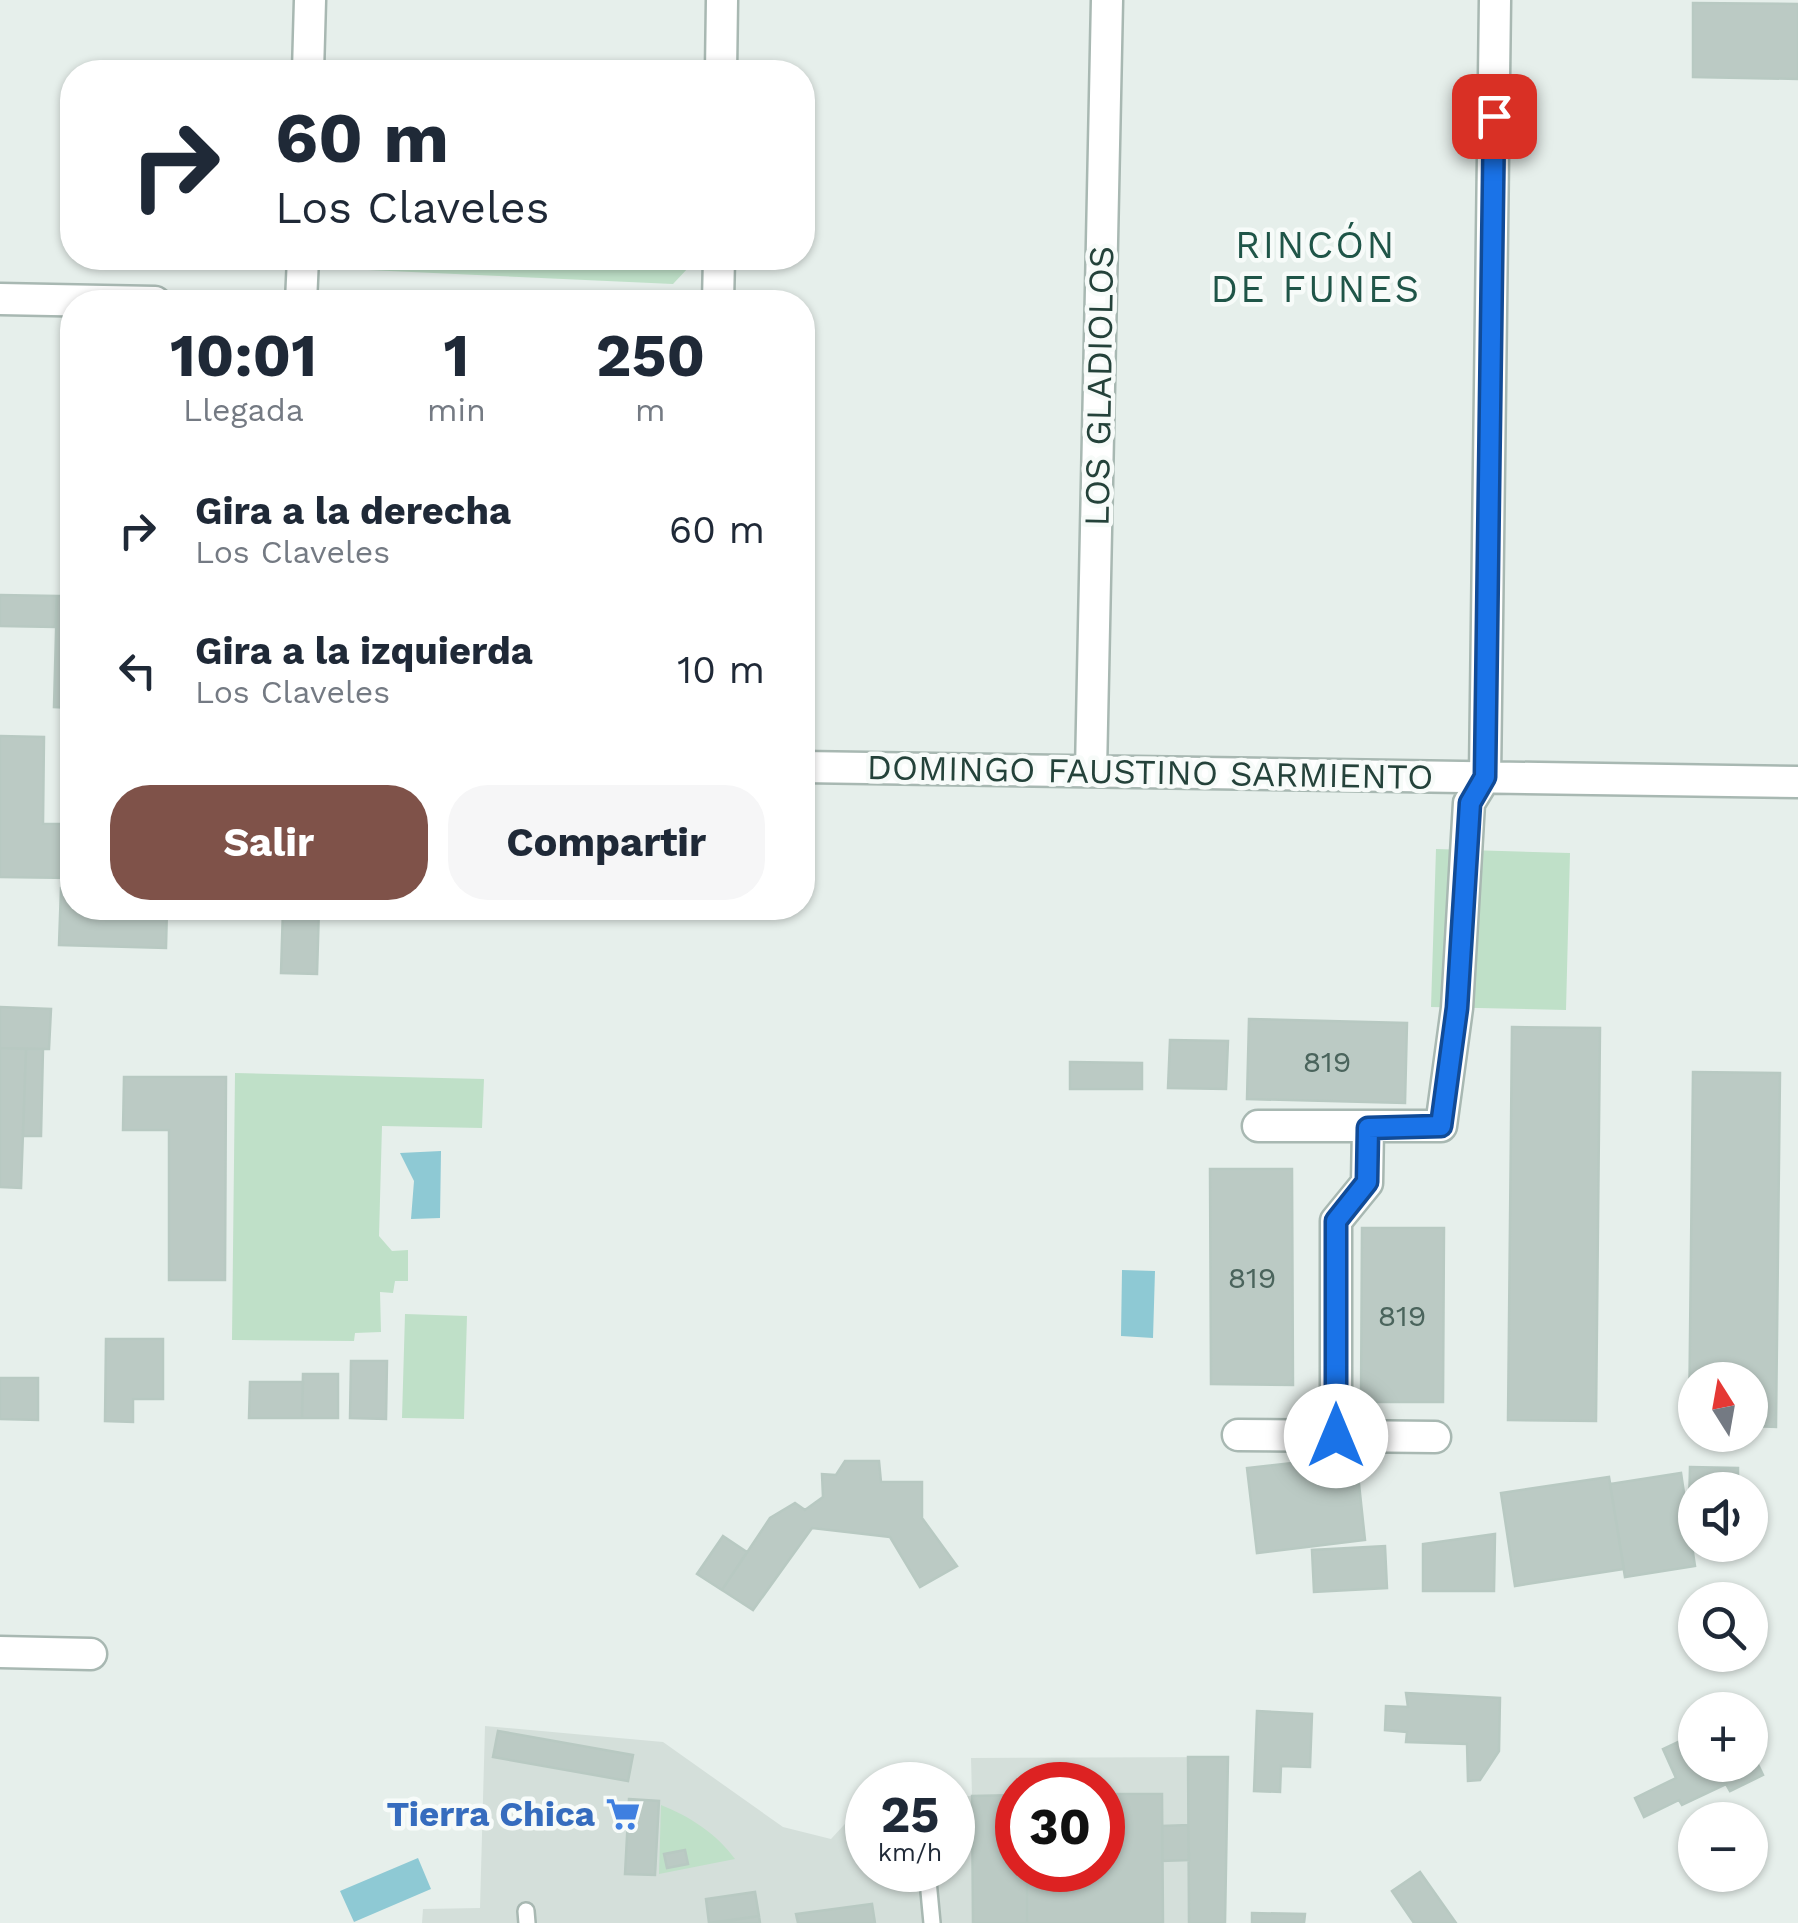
<!DOCTYPE html>
<html lang="es">
<head>
<meta charset="utf-8">
<style>
	body { margin:0; font-family:"Work Sans",sans-serif; background:#f6f6f7; color:#1f2937; height:100vh; display:flex; flex-direction:column; font-size:38px; white-space:nowrap }
	* { box-sizing:border-box; margin:0 }
	p { font-size:32px; color:#747a83 }
	.icon { flex:none; width:55px; height:55px; fill:none; stroke:currentColor; stroke-width:2; stroke-linecap:round; stroke-linejoin:round }
	.map { position:relative; flex:1; overflow:hidden }
	.panel { position:absolute; left:60px; top:290px; width:755px; height:630px; display:flex; flex-direction:column; background:#fff; border-radius:40px; box-shadow:0 2px 8px #0004 }
	.panel>* { flex:none }
	.top-card { position:absolute; left:60px; top:60px; width:755px; height:210px; border-radius:40px; box-shadow:0 2px 8px #0004; background:#fff; color:#1f2937; overflow:hidden }
	.needle { width:65px; rotate:349deg }
	.tools { position:absolute; left:1678px; top:1362px; display:grid; gap:20px }
	.tools a { display:grid; place-items:center; width:90px; height:90px; border-radius:50%; background:#fff; box-shadow:0 2px 8px #0004; font-size:50px }
	.speed { position:absolute; left:845px; top:1762px; display:flex; gap:20px; font-size:50px; font-weight:700; text-align:center }
	.speed>* { display:grid; place-content:center; width:130px; height:130px; border-radius:50%; background:#fff; box-shadow:0 2px 8px #0004; line-height:1 }
	.speed small { font-size:25px; font-weight:400 }
	.speed .limit { border:15px solid #d22; background:#fff; color:#111 }
	.pin { position:absolute; display:grid; place-items:center; width:85px; height:85px; color:#fff; margin:-42px; border-radius:20px; box-shadow:0 5px 15px #0006 }
	.me { position:absolute; width:110px; margin:-55px; rotate:0deg; stroke-linejoin:round; filter:drop-shadow(0 0 8px #0008) }
	.turn { display:flex; align-items:center; gap:35px; height:210px; padding:0 50px; font-size:45px }
	.turn .icon { width:130px; height:130px; stroke-width:2.5 }
	.turn b { display:block; font-size:70px; line-height:85px }
	.eta { display:flex; justify-content:space-evenly; align-items:center; height:170px; text-align:center }
	.eta b { font-size:60px; font-weight:700; line-height:70px }
	.cta { display:flex; gap:20px; margin-top:auto; padding:20px 50px }
	.cta a { flex:1; height:115px; border-radius:40px; background:#7f5249; color:#fff; font-size:40px; font-weight:700; line-height:115px; text-align:center }
	.cta a+a { background:#f6f6f7; color:#1f2937 }
	ul { padding:0; list-style:none }
	li { display:flex; align-items:center; gap:30px; height:140px; padding:0 50px }
	li div { flex:1 }
	li b { display:block; font-size:38px }
	li em { font-style:normal }
	.map>svg:first-child { display:block }
	.built { fill:#d4dfda; fill-rule:evenodd }
	.green { fill:#bfe0c8 }
	.water { fill:#8ec9d4 }
	.building { fill:#bbcac4; stroke:#b8c9c2; stroke-width:2.5 }
	.lines { fill:none; stroke-linecap:round; stroke-linejoin:round }
	.service-casing { stroke:#a8b8b2; stroke-width:20 }
	.minor-casing { stroke:#a8b8b2; stroke-width:35 }
	.service { stroke:#fff; stroke-width:15 }
	.minor { stroke:#fff; stroke-width:30 }
	.route-casing { stroke:#114b97; stroke-width:25 }
	.route { stroke:#1a73e8; stroke-width:18 }
	.labels { text-anchor:middle; dominant-baseline:central; stroke-width:9; stroke-linejoin:round; paint-order:stroke }
	.number-label { font-size:30px; fill:#4a645c }
	.street-label { font-size:35px; fill:#24423a; stroke:#f7fbf9 }
	.shop-label { font-size:35px; font-weight:bold; fill:#366cbe; stroke:#f7fbf9; text-anchor:end }
	.neighbourhood-label { font-size:38px; letter-spacing:2.5px; fill:#1f5548; stroke:#f7fbf9 }
</style>
</head>
<body>
<div class="map">
<svg width="1798" height="1923" viewBox="0 0 1798 1923">
	<rect width="100%" height="100%" fill="#e6efeb"/>
	<!-- built -->
	<path class="built" d="M 485,1726 L 663,1742 L 783,1827 L 831,1839 L 867,1800 L 868,1870 L 952,1870 L 953,1796 L 972,1796 L 971,1758 L 1228,1757 L 1225,1923 L 422,1923 L 423,1909 L 480,1908 ZM 1018,1785 L 1102,1785 L 1102,1870 L 1018,1870 Z"/>
	<!-- green -->
	<path class="green" d="M 339,258 L 689,258 L 689,267 L 673,284 L 346,269 Z
		M 1436,849 L 1570,853 L 1566,1010 L 1431,1007 Z
		M 235,1073 L 484,1079 L 482,1128 L 382,1126 L 379,1236 L 392,1251 L 408,1250 L 408,1281 L 395,1281 L 393,1293 L 380,1292 L 381,1332 L 355,1333 L 354,1341 L 232,1340 Z
		M 405,1314 L 467,1316 L 464,1419 L 402,1418 Z
		M 661,1805 C 689,1816 717,1834 735,1859 L 659,1874 Z"/>
	<!-- water -->
	<path class="water" d="M 441,1151 L 440,1218 L 411,1219 L 414,1181 L 400,1153 Z
		M 1122,1270 L 1155,1271 L 1153,1338 L 1121,1336 Z
		M 418,1858 L 431,1889 L 354,1922 L 340,1891 Z"/>
	<!-- building -->
	<path class="building" d="M 1693,3 L 1798,4 L 1798,79 L 1693,77 Z
		M 0,595 L 57,596 L 55,627 L 0,626 Z
		M 57,596 L 72,596 L 72,708 L 54,707 Z
		M 0,736 L 44,737 L 43,824 L 72,824 L 72,878 L 0,877 Z
		M 61,888 L 72,888 L 72,908 L 167,908 L 166,948 L 59,945 Z
		M 283,908 L 319,908 L 317,974 L 281,973 Z
		M 0,1007 L 51,1009 L 49,1049 L 0,1048 Z
		M 1249,1019 L 1407,1023 L 1405,1103 L 1247,1099 Z
		M 1512,1027 L 1600,1028 L 1596,1421 L 1508,1420 Z
		M 1170,1040 L 1228,1041 L 1226,1089 L 1168,1088 Z
		M 0,1048 L 26,1049 L 21,1188 L 0,1187 Z
		M 26,1049 L 43,1049 L 41,1136 L 23,1136 Z
		M 1070,1062 L 1142,1063 L 1142,1089 L 1070,1089 Z
		M 1693,1072 L 1780,1073 L 1776,1427 L 1750,1426 L 1750,1380 L 1695,1380 L 1695,1426 L 1689,1426 Z
		M 124,1077 L 226,1077 L 225,1280 L 169,1280 L 169,1130 L 123,1130 Z
		M 1210,1169 L 1292,1169 L 1293,1385 L 1211,1384 Z
		M 1362,1228 L 1444,1228 L 1443,1402 L 1361,1402 Z
		M 106,1339 L 163,1339 L 163,1399 L 133,1399 L 133,1422 L 105,1421 Z
		M 351,1361 L 387,1361 L 386,1419 L 350,1418 Z
		M 303,1374 L 338,1374 L 338,1418 L 302,1418 Z
		M 0,1378 L 38,1378 L 38,1420 L 0,1419 Z
		M 250,1382 L 303,1382 L 302,1418 L 249,1418 Z
		M 1356,1456 L 1365,1540 L 1257,1553 L 1247,1468 Z
		M 845,1461 L 879,1461 L 881,1482 L 922,1482 L 922,1518 L 957,1566 L 920,1587 L 890,1537 L 812,1528 L 753,1610 L 722,1590 L 770,1518 L 795,1503 L 805,1510 L 823,1497 L 822,1474 L 836,1475 Z
		M 1690,1467 L 1738,1468 L 1738,1490 L 1695,1490 L 1695,1507 L 1689,1507 Z
		M 1681,1473 L 1695,1566 L 1625,1577 L 1610,1484 Z
		M 1609,1477 L 1624,1569 L 1515,1586 L 1501,1493 Z
		M 1495,1534 L 1494,1591 L 1423,1591 L 1423,1544 Z
		M 723,1536 L 747,1552 L 722,1590 L 697,1574 Z
		M 1385,1546 L 1387,1588 L 1314,1592 L 1312,1550 Z
		M 1406,1693 L 1500,1698 L 1499,1751 L 1480,1780 L 1468,1781 L 1467,1744 L 1406,1742 L 1407,1732 L 1385,1730 L 1386,1706 L 1408,1707 Z
		M 1257,1711 L 1312,1714 L 1310,1767 L 1281,1766 L 1280,1792 L 1254,1791 Z
		M 498,1731 L 633,1755 L 628,1781 L 493,1757 Z
		M 1695,1734 L 1695,1765 L 1750,1765 L 1750,1748 L 1763,1775 L 1730,1791 L 1726,1784 L 1682,1805 L 1679,1800 L 1644,1817 L 1635,1798 L 1676,1778 L 1663,1749 Z
		M 1188,1757 L 1228,1757 L 1225,1923 L 1189,1923 Z
		M 1102,1794 L 1162,1794 L 1163,1923 L 1027,1923 L 1027,1870 L 1102,1870 Z
		M 1018,1795 L 1018,1870 L 1027,1870 L 1027,1923 L 973,1923 L 972,1796 Z
		M 629,1799 L 659,1801 L 655,1875 L 625,1874 Z
		M 1188,1825 L 1189,1860 L 1162,1861 L 1162,1826 Z
		M 685,1850 L 688,1864 L 667,1868 L 664,1854 Z
		M 1420,1872 L 1456,1923 L 1414,1923 L 1392,1891 Z
		M 755,1892 L 759,1916 L 709,1923 L 706,1899 Z
		M 872,1904 L 875,1923 L 798,1923 L 796,1914 Z
		M 1252,1913 L 1305,1914 L 1304,1923 L 1252,1923 Z
		M 759,1916 L 760,1923 L 709,1923 L 728,1921 Z"/>
	<g class="lines">
		<!-- service casing -->
		<g class="service-casing">
			<path id="service" d="M 927,1870 L 932,1923
				M 526,1911 L 527,1923"/>
		</g>
		<!-- minor casing -->
		<g class="minor-casing">
			<path id="minor" d="M 308,72 L 310,0
				M 721,72 L 722,0
				M 0,299 L 155,302
				M 301,302 L 303,258
				M 718,302 L 719,258
				M 802,767 L 1798,782
				M 1091,771 L 1107,0
				M 1258,1126 L 1441,1126 L 1457,1008 L 1469,803 L 1485,777 L 1495,0
				M 1238,1435 L 1435,1437
				M 1336,1436 L 1336,1221 L 1367,1183 L 1368,1128
				M 0,1652 L 91,1654"/>
		</g>
		<!-- service -->
		<use href="#service" class="service"/>
		<!-- minor -->
		<use href="#minor" class="minor"/>
	</g>
	<g class="lines">
		<!-- route casing -->
		<g class="route-casing">
			<path id="route" d="M 1336,1436 L 1336,1221 L 1367,1182 L 1368,1128 L 1441,1126 L 1457,1008 L 1470,803 L 1485,777 L 1494,116"/>
		</g>
		<!-- route -->
		<use href="#route" class="route"/>
	</g>
	<!-- icons -->
	<defs>
		<g id="supermarket-bare" transform="scale(2.7)"><path d="M-6-5.5h2.5l.6 2H6L4.5 2H-2.5L-4.4-4H-6ZM-1.5 3.2a1.3 1.3 0 1 0 .1 0ZM3 3.2a1.3 1.3 0 1 0 .1 0Z" fill="#3f7fe0" stroke="#f7fbf9" stroke-width="2.5" paint-order="stroke"/></g>
	</defs>
	<g fill-rule="evenodd">
		<use href="#supermarket-bare" x="623" y="1814"/>
	</g>
	<g class="labels">
		<!-- number labels -->
		<g class="number-label">
			<text x="1327" y="1061">819</text>
			<text x="1252" y="1277">819</text>
			<text x="1402" y="1315">819</text>
		</g>
		<!-- street labels -->
		<g class="street-label">
			<text transform="translate(1099 386) rotate(-89)">LOS GLADIOLOS</text>
			<text transform="translate(1150 772) rotate(1)">DOMINGO FAUSTINO SARMIENTO</text>
		</g>
		<!-- shop labels -->
		<g class="shop-label">
			<text x="595" y="1814">Tierra Chica</text>
		</g>
		<!-- neighbourhood labels -->
		<g class="neighbourhood-label">
			<text x="1316" y="245">RINCÓN<tspan x="1316" dy="44">DE FUNES</tspan></text>
		</g>
	</g>
</svg>
<div class="tools">
<a><svg class="needle" viewBox="-14 -14 28 28"><path d="M0-13l5 13h-10z" fill="#e53935"/><path d="M0 13l5-13h-10z" fill="#747a83"/></svg></a>
<a><svg class="icon" aria-label="sound" viewBox="0 0 24 24"><path d="M4 9h4l5-4v14l-5-4H4zM17 9q2 3 0 6"/></svg></a>
<a><svg class="icon" aria-label="search" viewBox="0 0 24 24"><circle cx="10" cy="10" r="6"/><path d="M15 15l6 6"/></svg></a>
<a>+</a>
<a>−</a>
</div>
<div class="speed"><div>25<small>km/h</small></div><div class="limit">30</div></div>
<div class="pin" style="left:1494px;top:116px;background:#d93025"><svg class="icon" aria-label="arrive" viewBox="0 0 24 24"><path d="M6 21V4h12l-3 4 3 4H6"/></svg></div>
<svg class="me" style="left:1336px;top:1436px" viewBox="-20 -20 40 40"><circle r="19" fill="#fff"/><path d="M0-13L10 11 0 6-10 11z" fill="#1a73e8"/></svg>
<div class="top-card">
<div class="turn"><svg class="icon" aria-label="right" viewBox="0 0 24 24"><path d="M7 20v-9h11M14 6l5 5-5 5"/></svg><div><b>60 m</b>Los Claveles</div></div>
</div>
<section class="panel">
<div class="eta">
<div><b>10:01</b><p>Llegada</p></div>
<div><b>1</b><p>min</p></div>
<div><b>250</b><p>m</p></div>
</div>
<ul>
<li><svg class="icon" aria-label="right" viewBox="0 0 24 24"><path d="M7 20v-9h11M14 6l5 5-5 5"/></svg><div><b>Gira a la derecha</b><p>Los Claveles</p></div><em>60 m</em></li>
<li><svg class="icon" aria-label="left" viewBox="0 0 24 24"><path d="M17 20v-9H6M10 6l-5 5 5 5"/></svg><div><b>Gira a la izquierda</b><p>Los Claveles</p></div><em>10 m</em></li>
</ul>
<div class="cta"><a>Salir</a><a>Compartir</a></div>
</section>
</div>
</body>
</html>
